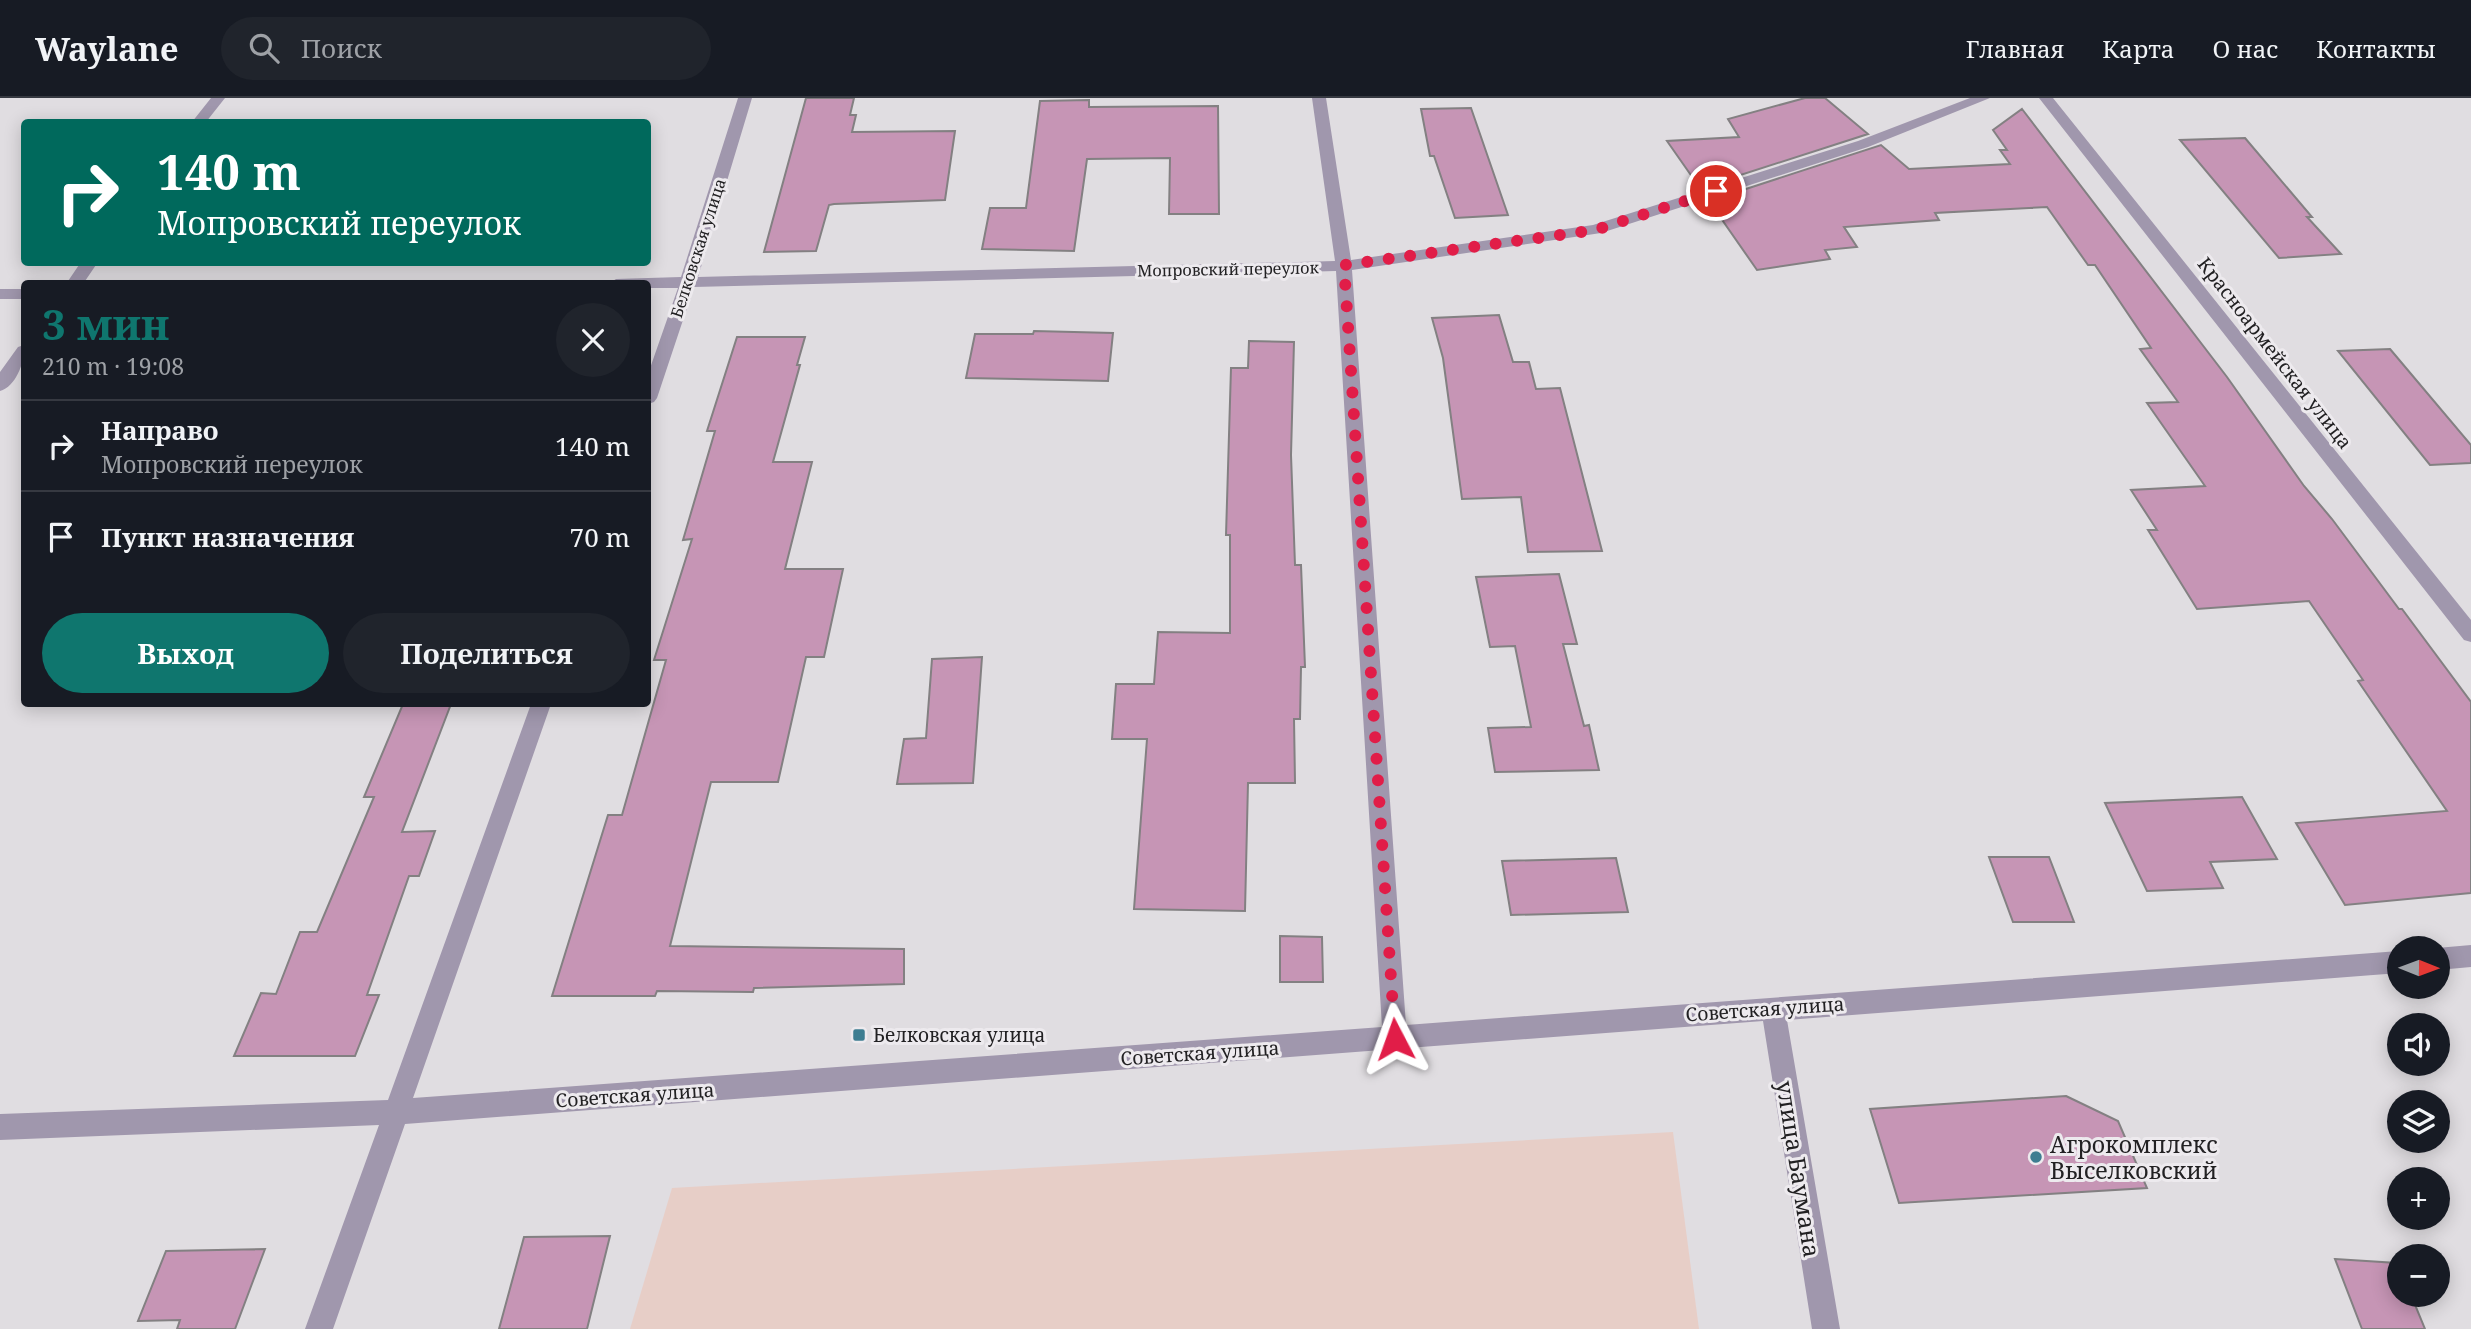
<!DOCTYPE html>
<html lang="ru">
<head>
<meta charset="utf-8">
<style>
	body { margin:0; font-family:"Noto Serif",serif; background:#20242c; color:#f1f3f6; height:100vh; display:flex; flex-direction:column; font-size:26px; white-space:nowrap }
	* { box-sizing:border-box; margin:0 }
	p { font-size:23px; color:#9ea1a6 }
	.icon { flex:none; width:38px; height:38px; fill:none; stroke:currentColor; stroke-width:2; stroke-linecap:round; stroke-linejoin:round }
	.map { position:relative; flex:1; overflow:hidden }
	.drawer { position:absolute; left:21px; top:182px; width:630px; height:427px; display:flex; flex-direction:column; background:#171b24; border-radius:7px; box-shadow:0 4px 18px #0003 }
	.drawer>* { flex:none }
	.guide { position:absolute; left:21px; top:21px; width:630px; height:147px; border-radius:7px; box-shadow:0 4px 18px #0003; background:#00695c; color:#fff; overflow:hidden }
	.needle { width:46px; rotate:91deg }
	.buttons { position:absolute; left:2387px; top:838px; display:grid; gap:14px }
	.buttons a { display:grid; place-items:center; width:63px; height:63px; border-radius:50%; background:#171b24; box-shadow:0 4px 18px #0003; font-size:35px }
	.pin { position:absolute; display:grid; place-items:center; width:60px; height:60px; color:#fff; margin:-30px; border:4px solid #fff; border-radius:50%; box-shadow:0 2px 7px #0007 }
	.me { position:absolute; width:77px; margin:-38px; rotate:356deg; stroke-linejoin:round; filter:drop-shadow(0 0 5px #0008) }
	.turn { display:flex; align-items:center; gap:24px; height:147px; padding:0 21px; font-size:32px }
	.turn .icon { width:91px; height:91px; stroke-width:2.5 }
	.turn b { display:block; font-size:49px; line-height:60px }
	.round { display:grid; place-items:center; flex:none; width:74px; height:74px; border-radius:37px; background:#20242c }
	.head { display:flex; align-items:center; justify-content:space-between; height:119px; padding:0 21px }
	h1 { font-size:42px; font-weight:700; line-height:52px; color:#0f766e }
	.action { display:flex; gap:14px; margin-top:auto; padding:14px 21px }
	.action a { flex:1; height:80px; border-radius:42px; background:#0f766e; color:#fff; font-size:28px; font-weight:700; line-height:80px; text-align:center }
	.action a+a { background:#20242c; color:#f1f3f6 }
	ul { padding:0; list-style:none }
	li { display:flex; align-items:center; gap:21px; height:91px; padding:0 21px; border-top:2px solid #363941 }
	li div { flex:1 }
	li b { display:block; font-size:26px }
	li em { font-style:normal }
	header { display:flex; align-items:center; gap:42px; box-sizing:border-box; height:98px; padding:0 35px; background:#171b24; border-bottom:2px solid #363941 }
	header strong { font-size:33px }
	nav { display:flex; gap:38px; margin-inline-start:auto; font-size:24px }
	.search { width:490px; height:63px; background:#20242c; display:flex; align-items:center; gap:18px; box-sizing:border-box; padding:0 24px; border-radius:38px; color:#9ea1a6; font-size:26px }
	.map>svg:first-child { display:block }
	.industrial { fill:#e7cec7 }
	.building { fill:#c695b5; stroke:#838082; stroke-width:2 }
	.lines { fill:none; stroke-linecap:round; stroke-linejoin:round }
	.minor { fill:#a097ad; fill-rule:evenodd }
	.route { stroke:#e11d48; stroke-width:12; stroke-dasharray:0 21.6 }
	.poi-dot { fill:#3d7d91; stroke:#edeaee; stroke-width:2.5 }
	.labels { text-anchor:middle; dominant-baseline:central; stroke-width:6; stroke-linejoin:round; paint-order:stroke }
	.far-street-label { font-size:16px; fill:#222123; stroke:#edeaee }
	.street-label { font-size:19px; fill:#222123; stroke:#edeaee }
	.poi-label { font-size:19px; fill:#222123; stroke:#edeaee; text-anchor:start }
	.near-poi-label { font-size:23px; fill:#222123; stroke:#edeaee; text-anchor:start }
	.near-street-label { font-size:23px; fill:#222123; stroke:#edeaee }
</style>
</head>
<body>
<header>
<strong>Waylane</strong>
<div class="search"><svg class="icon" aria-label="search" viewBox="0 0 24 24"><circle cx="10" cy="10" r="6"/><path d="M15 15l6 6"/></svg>Поиск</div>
<nav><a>Главная</a><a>Карта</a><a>О нас</a><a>Контакты</a></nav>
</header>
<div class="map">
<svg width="2471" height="1231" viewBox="0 0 2471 1231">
	<rect width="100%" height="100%" fill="#e0dde1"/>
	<!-- industrial -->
	<path class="industrial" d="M 1673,1034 L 1699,1231 L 630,1231 L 672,1090 Z"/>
	<!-- building -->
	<path class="building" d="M 806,0 L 854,0 L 850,17 L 856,17 L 852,34 L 955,33 L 945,102 L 834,106 L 829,107 L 816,153 L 764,154 Z
		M 1805,0 L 1825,0 L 1868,36 L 1700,90 L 1667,43 L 1739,39 L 1728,21 Z
		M 1089,2 L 1089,9 L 1218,8 L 1219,116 L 1169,116 L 1170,60 L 1087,61 L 1074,153 L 982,151 L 990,110 L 1026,110 L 1040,3 Z
		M 1471,10 L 1508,117 L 1455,120 L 1434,58 L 1430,58 L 1421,11 Z
		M 2022,11 L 2227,279 L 2304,388 L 2332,421 L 2399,511 L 2402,511 L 2471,604 L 2471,795 L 2345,807 L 2296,725 L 2447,713 L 2358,583 L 2363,582 L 2309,503 L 2197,511 L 2148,432 L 2157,432 L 2131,392 L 2205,388 L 2147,305 L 2178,304 L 2140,251 L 2151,250 L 2095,167 L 2088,167 L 2047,109 L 1935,115 L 1939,122 L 1844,129 L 1857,149 L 1825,152 L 1830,161 L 1757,172 L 1709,103 L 1881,47 L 1909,71 L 2010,66 L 2000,52 L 2007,52 L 1993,32 Z
		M 2245,40 L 2312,119 L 2307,119 L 2341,156 L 2279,160 L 2180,42 Z
		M 1499,217 L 1513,264 L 1529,264 L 1536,291 L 1560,290 L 1602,453 L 1528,454 L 1521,399 L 1462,401 L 1443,260 L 1432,220 Z
		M 1034,233 L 1113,235 L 1108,283 L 966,280 L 975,236 L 1033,236 Z
		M 737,239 L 805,239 L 797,267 L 800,267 L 773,364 L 812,364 L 785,471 L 843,471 L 824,559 L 806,559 L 778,684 L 711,684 L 670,848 L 904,851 L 904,886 L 754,890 L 753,894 L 657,893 L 655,898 L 552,898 L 608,717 L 622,717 L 666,562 L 654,562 L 692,441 L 683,442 L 715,333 L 707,333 Z
		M 1249,243 L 1294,244 L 1291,357 L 1295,467 L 1301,467 L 1305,569 L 1301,569 L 1300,621 L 1294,621 L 1295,685 L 1248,685 L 1245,813 L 1134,811 L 1147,641 L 1112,641 L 1116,586 L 1154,586 L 1158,534 L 1230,535 L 1230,437 L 1226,437 L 1231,270 L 1248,270 Z
		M 2390,251 L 2471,347 L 2471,365 L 2430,367 L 2338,253 Z
		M 1559,476 L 1577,546 L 1563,546 L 1584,628 L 1589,627 L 1599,672 L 1495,674 L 1488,630 L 1531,629 L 1515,548 L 1490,549 L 1476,479 Z
		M 982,559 L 973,685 L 897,686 L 904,641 L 926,640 L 932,561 Z
		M 403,606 L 451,606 L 402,734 L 435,733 L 419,778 L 409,778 L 367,897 L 379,897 L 355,958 L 234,958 L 261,895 L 276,896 L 300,834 L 317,834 L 374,699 L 364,699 Z
		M 2242,699 L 2277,761 L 2210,764 L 2223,790 L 2147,793 L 2105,705 Z
		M 1989,759 L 2049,759 L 2074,824 L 2013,824 Z
		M 1616,760 L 1628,814 L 1511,817 L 1502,763 Z
		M 1280,838 L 1322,839 L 1323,884 L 1280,884 Z
		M 2066,998 L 2118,1023 L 2147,1090 L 1899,1105 L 1870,1011 Z
		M 610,1138 L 587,1231 L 499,1231 L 524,1139 Z
		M 265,1151 L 235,1231 L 177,1231 L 180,1222 L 138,1223 L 166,1153 Z
		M 2335,1161 L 2397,1165 L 2399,1197 L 2411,1197 L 2425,1231 L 2362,1231 Z"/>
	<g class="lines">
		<!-- minor -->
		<path class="minor" d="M 211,0 L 225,0 L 206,24 L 192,24 Z
			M 738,0 L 752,0 L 698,179 L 1335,163 L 1312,0 L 1326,0 L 1351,162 L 1593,127 L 1858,43 L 1970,0 L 1990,0 L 1868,49 L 1601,135 L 1352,172 L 1406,927 L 2399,853 L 2399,875 L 1787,922 L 1840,1231 L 1812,1231 L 1763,923 L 405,1026 L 333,1231 L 305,1231 L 379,1027 L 0,1042 L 0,1016 L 388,1002 L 531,606 L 551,606 L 413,1000 L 1382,929 L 1336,173 L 694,189 L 657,300 L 654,304 L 648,306 L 648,276 L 678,190 L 648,190 L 648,186 L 608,186 L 616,181 L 681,179 Z
			M 2039,0 L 2053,0 L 2471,522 L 2471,544 L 2464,542 Z
			M 81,164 L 98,164 L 83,186 L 66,186 Z
			M 0,191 L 24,191 L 24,201 L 0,201 Z
			M 24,247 C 25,263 17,288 0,293 L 0,274 L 18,249 Z
			M 2471,847 L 2471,869 L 2438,872 L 2437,850 Z"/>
	</g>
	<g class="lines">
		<!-- route -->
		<path class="route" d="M 1395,941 L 1344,167 L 1595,132 L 1716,93"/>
	</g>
	<!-- markers -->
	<g class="poi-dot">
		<rect x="852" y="930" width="14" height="14" rx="3.5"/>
		<circle cx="2036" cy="1059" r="7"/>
	</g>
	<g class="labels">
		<!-- far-street labels -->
		<g class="far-street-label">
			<text transform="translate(698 150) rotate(-72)">Белковская улица</text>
			<text transform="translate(1228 171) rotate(-1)">Мопровский переулок</text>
		</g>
		<!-- street labels -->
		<g class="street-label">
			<text transform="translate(2275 255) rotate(52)">Красноармейская улица</text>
			<text transform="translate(1765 911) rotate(-4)">Советская улица</text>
			<text transform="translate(1200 955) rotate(-4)">Советская улица</text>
			<text transform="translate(635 997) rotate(-4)">Советская улица</text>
		</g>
		<!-- poi labels -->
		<g class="poi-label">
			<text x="873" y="937">Белковская улица</text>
		</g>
		<!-- near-poi labels -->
		<g class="near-poi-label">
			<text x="2050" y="1046">Агрокомплекс<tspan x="2050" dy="26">Выселковский</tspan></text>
		</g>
		<!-- near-street labels -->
		<g class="near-street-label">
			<text transform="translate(1799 1071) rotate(81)">улица Баумана</text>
		</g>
	</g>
</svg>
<div class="buttons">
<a><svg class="needle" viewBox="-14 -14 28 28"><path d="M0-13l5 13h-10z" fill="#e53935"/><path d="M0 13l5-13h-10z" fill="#9ea1a6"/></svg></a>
<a><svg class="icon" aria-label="sound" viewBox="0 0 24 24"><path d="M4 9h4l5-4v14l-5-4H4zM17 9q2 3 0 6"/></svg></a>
<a><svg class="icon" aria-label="layers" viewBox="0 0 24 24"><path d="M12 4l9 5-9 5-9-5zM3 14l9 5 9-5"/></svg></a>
<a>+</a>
<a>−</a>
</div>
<div class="pin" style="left:1716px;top:93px;background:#d93025"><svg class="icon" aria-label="arrive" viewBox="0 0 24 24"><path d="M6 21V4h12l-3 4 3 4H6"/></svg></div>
<svg class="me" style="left:1395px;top:941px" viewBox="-20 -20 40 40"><path d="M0-17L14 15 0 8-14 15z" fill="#e11d48" stroke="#fff" stroke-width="4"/></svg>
<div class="guide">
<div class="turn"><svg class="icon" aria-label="right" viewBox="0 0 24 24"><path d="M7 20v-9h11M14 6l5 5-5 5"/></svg><div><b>140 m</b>Мопровский переулок</div></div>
</div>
<section class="drawer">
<div class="head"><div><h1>3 мин</h1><p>210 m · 19:08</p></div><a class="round"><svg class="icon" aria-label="close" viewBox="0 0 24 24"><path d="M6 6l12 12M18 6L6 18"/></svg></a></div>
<ul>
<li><svg class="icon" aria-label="right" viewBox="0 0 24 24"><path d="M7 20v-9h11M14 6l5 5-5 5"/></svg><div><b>Направо</b><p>Мопровский переулок</p></div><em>140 m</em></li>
<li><svg class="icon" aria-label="arrive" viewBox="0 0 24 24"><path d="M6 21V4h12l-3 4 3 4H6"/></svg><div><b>Пункт назначения</b></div><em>70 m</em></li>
</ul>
<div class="action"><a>Выход</a><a>Поделиться</a></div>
</section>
</div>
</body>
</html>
